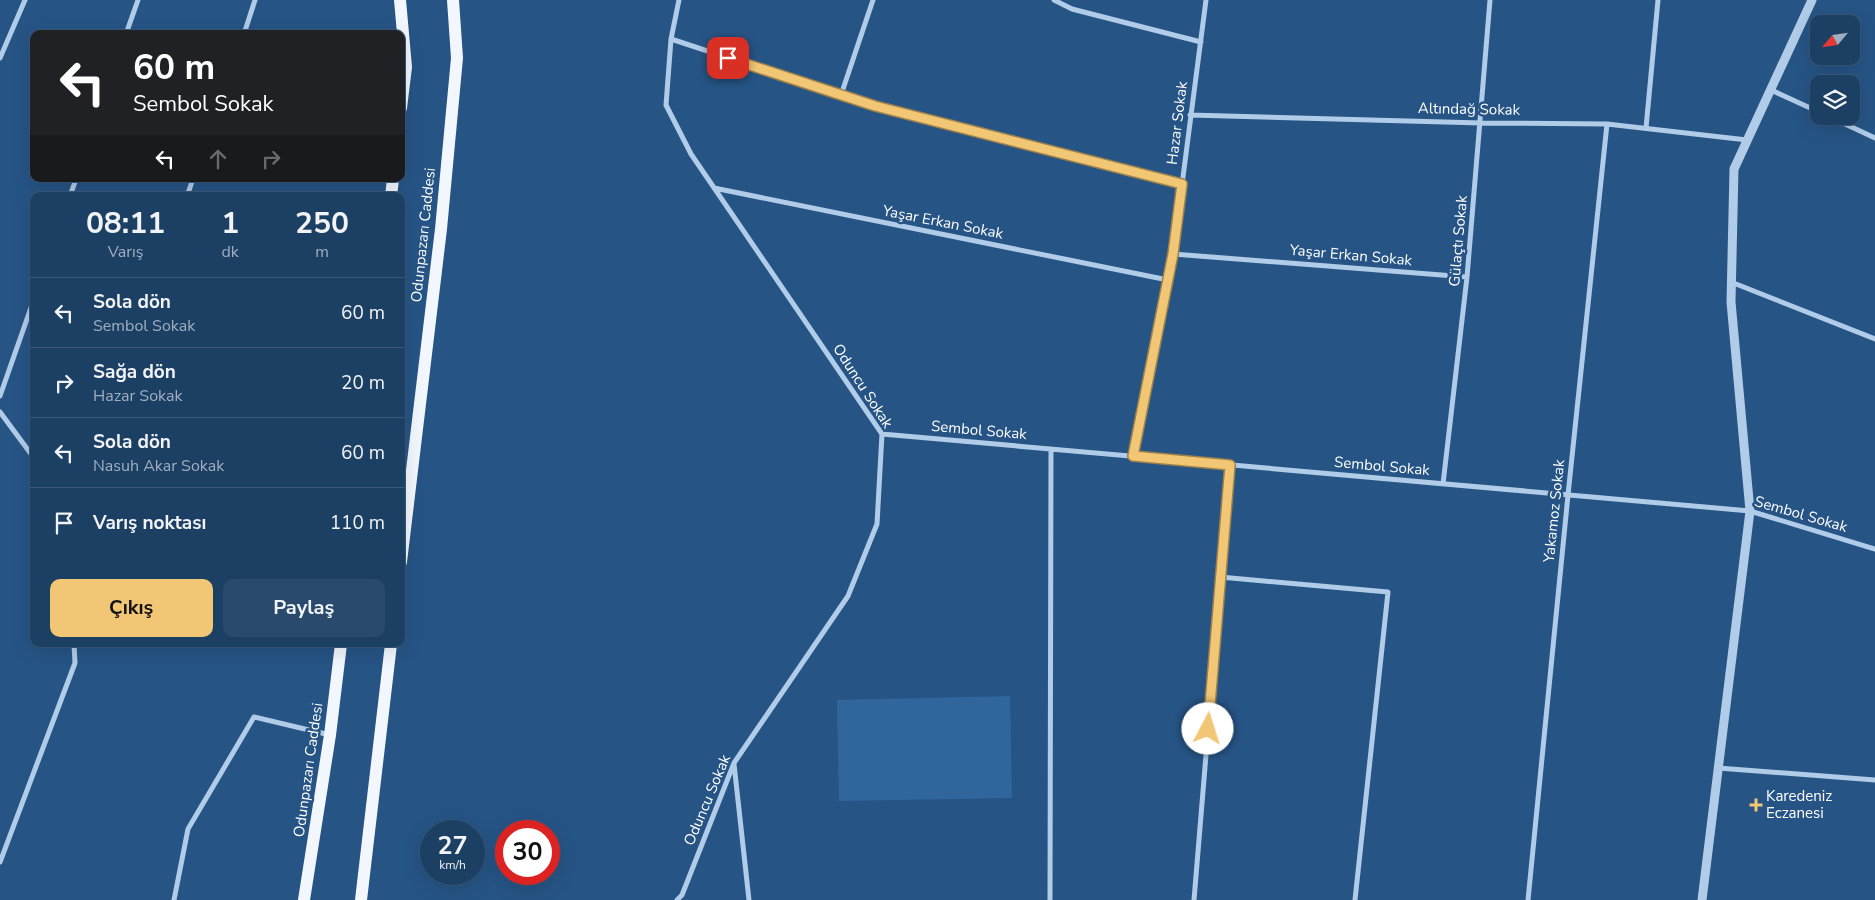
<!DOCTYPE html>
<html lang="tr">
<head>
<meta charset="utf-8">
<style>
	body { margin:0; font-family:"Nunito Sans",sans-serif; background:#294a6d; color:#f1f3f6; height:100vh; display:flex; flex-direction:column; font-size:19px; white-space:nowrap }
	* { box-sizing:border-box; margin:0 }
	p { font-size:16px; color:#a0afbf }
	.icon { flex:none; width:28px; height:28px; fill:none; stroke:currentColor; stroke-width:2; stroke-linecap:round; stroke-linejoin:round }
	.map { position:relative; flex:1; overflow:hidden }
	.details { position:absolute; left:30px; top:192px; width:375px; height:455px; display:flex; flex-direction:column; background:#1c3f64; border-radius:10px; box-shadow:0 5px 20px #0002,0 0 0 1px #3a5878 }
	.details>* { flex:none }
	.guide { position:absolute; left:30px; top:30px; width:375px; height:152px; border-radius:10px; box-shadow:0 5px 20px #0002,0 0 0 1px #3a5878; background:#202124; color:#fff; overflow:hidden }
	.needle { width:32px; rotate:241deg }
	.buttons { position:absolute; left:1810px; top:15px; display:grid; gap:10px }
	.buttons a { display:grid; place-items:center; width:50px; height:50px; border-radius:10px; background:#1c3f64; box-shadow:0 5px 20px #0002,0 0 0 1px #3a5878; font-size:25px }
	.speed { position:absolute; left:420px; top:820px; display:flex; gap:10px; font-size:25px; font-weight:700; text-align:center }
	.speed>* { display:grid; place-content:center; width:65px; height:65px; border-radius:50%; background:#1c3f64; box-shadow:0 5px 20px #0002,0 0 0 1px #3a5878; line-height:1 }
	.speed small { font-size:12px; font-weight:400 }
	.speed .limit { border:8px solid #d22; background:#fff; color:#111 }
	.pin { position:absolute; display:grid; place-items:center; width:42px; height:42px; color:#fff; margin:-21px; border-radius:10px; box-shadow:0 2px 8px #0006 }
	.me { position:absolute; width:55px; margin:-28px; rotate:5deg; stroke-linejoin:round; filter:drop-shadow(0 0 4px #0008) }
	.turn { display:flex; align-items:center; gap:18px; height:105px; padding:0 20px; font-size:22px }
	.turn .icon { width:65px; height:65px; stroke-width:2.5 }
	.turn b { display:block; font-size:35px; line-height:42px }
	.lanes { display:flex; align-items:center; height:48px; padding:0 20px; background:#0003; justify-content:center; gap:25px; direction:ltr }
	.lanes .off { opacity:.35 }
	.eta { display:flex; justify-content:space-evenly; align-items:center; height:85px; text-align:center }
	.eta b { font-size:30px; font-weight:700; line-height:35px }
	.cta { display:flex; gap:10px; margin-top:auto; padding:10px 20px }
	.cta a { flex:1; height:58px; border-radius:10px; background:#f1c775; color:#111; font-size:20px; font-weight:700; line-height:58px; text-align:center }
	.cta a+a { background:#294a6d; color:#f1f3f6 }
	ul { padding:0; list-style:none }
	li { display:flex; align-items:center; gap:15px; height:70px; padding:0 20px; border-top:1px solid #3a5878 }
	li div { flex:1 }
	li b { display:block; font-size:19px }
	li em { font-style:normal }
	.map>svg:first-child { display:block }
	.garden { fill:#31669c }
	.lines { fill:none; stroke-linecap:round; stroke-linejoin:round }
	.minor { stroke:#b0cce8; stroke-width:5 }
	.tertiary { stroke:#b0cce8; stroke-width:9 }
	.primary { stroke:#f2f7fe; stroke-width:12 }
	.route-casing { stroke:#9d814c; stroke-width:12 }
	.route { stroke:#f1c775; stroke-width:9 }
	.poi-dot { fill:#f1c775; stroke:#265485; stroke-width:2 }
	.labels { text-anchor:middle; dominant-baseline:central; stroke-width:5; stroke-linejoin:round; paint-order:stroke }
	.street-label { font-size:15px; fill:#fff; stroke:#265485 }
	.poi-label { font-size:15px; fill:#fff; stroke:#265485; text-anchor:start }
</style>
</head>
<body>
<div class="map">
<svg width="1875" height="900" viewBox="0 0 1875 900">
	<rect width="100%" height="100%" fill="#265485"/>
	<!-- garden -->
	<path class="garden" d="M 1010,696 L 1012,798 L 839,801 L 837,700 Z"/>
	<g class="lines">
		<!-- minor -->
		<path class="minor" d="M 1054,0 L 1072,9 L 1201,42
			M 126,34 L 138,0
			M 244,34 L 255,0
			M 671,39 L 875,106 L 1182,184
			M 0,58 L 25,0
			M 1771,90 L 1819,112
			M 841,95 L 873,0
			M 1190,115 L 1481,123 L 1607,124 L 1747,140
			M 1828,116 L 1875,138
			M 1646,128 L 1658,0
			M 714,188 L 1168,280
			M 70,196 L 76,179
			M 187,196 L 193,179
			M 1173,254 L 1467,277
			M 1731,282 L 1875,339
			M 0,396 L 34,299
			M 0,412 L 34,458
			M 882,434 L 1750,511 L 1875,549
			M 1133,456 L 1173,254 L 1206,0
			M 1443,484 L 1467,277 L 1490,0
			M 1220,577 L 1388,592 L 1355,900
			M 734,764 L 749,900
			M 1718,768 L 1875,780
			M 0,862 L 75,663 L 74,644
			M 174,900 L 188,829 L 254,717 L 330,735
			M 677,900 L 682,895 L 734,763 L 848,596 L 877,524 L 882,434 L 691,154 L 666,105 L 671,39 L 679,0
			M 1050,900 L 1051,449
			M 1194,900 L 1230,465
			M 1528,900 L 1568,495 L 1607,124"/>
		<!-- tertiary -->
		<path class="tertiary" d="M 1702,900 L 1750,511 L 1731,302 L 1734,169 L 1812,0"/>
		<!-- primary -->
		<path class="primary" d="M 400,0 L 406,67 L 401,108
			M 391,196 L 393,179
			M 401,562 L 441,229 L 457,58 L 453,0
			M 304,900 L 330,735 L 341,644
			M 361,900 L 391,644"/>
	</g>
	<g class="lines">
		<!-- route casing -->
		<g class="route-casing">
			<path id="route" d="M 728,58 L 875,106 L 1182,184 L 1173,254 L 1133,456 L 1230,465 L 1208,729"/>
		</g>
		<!-- route -->
		<use href="#route" class="route"/>
	</g>
	<!-- markers -->
	<path class="poi-dot" d="M1753.5 797.5h5v5h5v5h-5v5h-5v-5h-5v-5h5z"/>
	<g class="labels">
		<!-- street labels -->
		<g class="street-label">
			<text transform="translate(1469 109) rotate(1)">Altındağ Sokak</text>
			<text transform="translate(1177 123) rotate(-83)">Hazar Sokak</text>
			<text transform="translate(943 222) rotate(11)">Yaşar Erkan Sokak</text>
			<text transform="translate(423 235) rotate(-84)">Odunpazarı Caddesi</text>
			<text transform="translate(1458 241) rotate(-85)">Gülaçtı Sokak</text>
			<text transform="translate(1351 255) rotate(5)">Yaşar Erkan Sokak</text>
			<text transform="translate(863 386) rotate(57)">Oduncu Sokak</text>
			<text transform="translate(979 430) rotate(5)">Sembol Sokak</text>
			<text transform="translate(1382 466) rotate(5)">Sembol Sokak</text>
			<text transform="translate(1554 511) rotate(-84)">Yakamoz Sokak</text>
			<text transform="translate(1801 514) rotate(16)">Sembol Sokak</text>
			<text transform="translate(308 770) rotate(-82)">Odunpazarı Caddesi</text>
			<text transform="translate(707 800) rotate(-67)">Oduncu Sokak</text>
		</g>
		<!-- poi labels -->
		<g class="poi-label">
			<text x="1766" y="796">Karedeniz<tspan x="1766" dy="17">Eczanesi</tspan></text>
		</g>
	</g>
</svg>
<div class="buttons">
<a><svg class="needle" viewBox="-14 -14 28 28"><path d="M0-13l5 13h-10z" fill="#e53935"/><path d="M0 13l5-13h-10z" fill="#a0afbf"/></svg></a>
<a><svg class="icon" aria-label="layers" viewBox="0 0 24 24"><path d="M12 4l9 5-9 5-9-5zM3 14l9 5 9-5"/></svg></a>
</div>
<div class="speed"><div>27<small>km/h</small></div><div class="limit">30</div></div>
<div class="pin" style="left:728px;top:58px;background:#d93025"><svg class="icon" aria-label="arrive" viewBox="0 0 24 24"><path d="M6 21V4h12l-3 4 3 4H6"/></svg></div>
<svg class="me" style="left:1208px;top:729px" viewBox="-20 -20 40 40"><circle r="19" fill="#fff"/><path d="M0-13L10 11 0 6-10 11z" fill="#f1c775"/></svg>
<div class="guide">
<div class="turn"><svg class="icon" aria-label="left" viewBox="0 0 24 24"><path d="M17 20v-9H6M10 6l-5 5 5 5"/></svg><div><b>60 m</b>Sembol Sokak</div></div>
<div class="lanes"><svg class="icon" aria-label="left" viewBox="0 0 24 24"><path d="M17 20v-9H6M10 6l-5 5 5 5"/></svg><svg class="icon off" aria-label="ahead" viewBox="0 0 24 24"><path d="M12 20V5M6 11l6-6 6 6"/></svg><svg class="icon off" aria-label="right" viewBox="0 0 24 24"><path d="M7 20v-9h11M14 6l5 5-5 5"/></svg></div>
</div>
<section class="details">
<div class="eta">
<div><b>08:11</b><p>Varış</p></div>
<div><b>1</b><p>dk</p></div>
<div><b>250</b><p>m</p></div>
</div>
<ul>
<li><svg class="icon" aria-label="left" viewBox="0 0 24 24"><path d="M17 20v-9H6M10 6l-5 5 5 5"/></svg><div><b>Sola dön</b><p>Sembol Sokak</p></div><em>60 m</em></li>
<li><svg class="icon" aria-label="right" viewBox="0 0 24 24"><path d="M7 20v-9h11M14 6l5 5-5 5"/></svg><div><b>Sağa dön</b><p>Hazar Sokak</p></div><em>20 m</em></li>
<li><svg class="icon" aria-label="left" viewBox="0 0 24 24"><path d="M17 20v-9H6M10 6l-5 5 5 5"/></svg><div><b>Sola dön</b><p>Nasuh Akar Sokak</p></div><em>60 m</em></li>
<li><svg class="icon" aria-label="arrive" viewBox="0 0 24 24"><path d="M6 21V4h12l-3 4 3 4H6"/></svg><div><b>Varış noktası</b></div><em>110 m</em></li>
</ul>
<div class="cta"><a>Çıkış</a><a>Paylaş</a></div>
</section>
</div>
</body>
</html>
